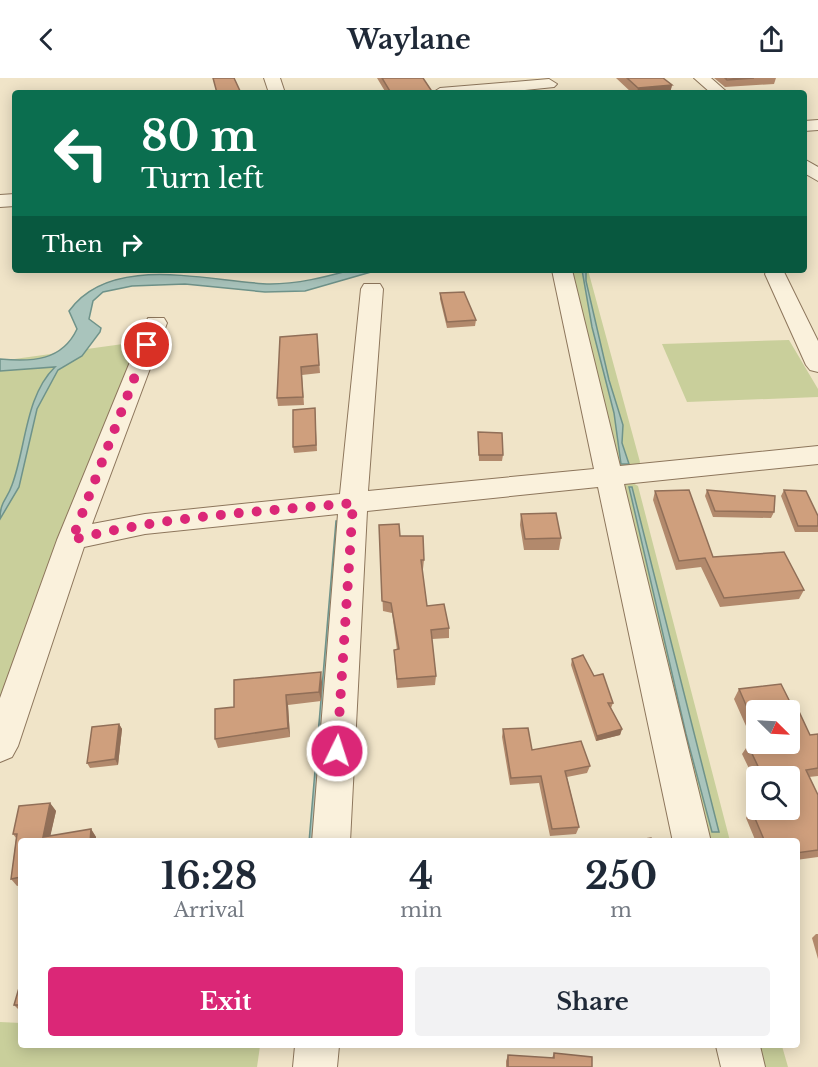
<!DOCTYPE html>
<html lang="en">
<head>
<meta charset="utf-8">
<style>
	body { margin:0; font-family:"Libre Baskerville",serif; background:#f2f2f3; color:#1f2937; height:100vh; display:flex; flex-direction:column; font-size:22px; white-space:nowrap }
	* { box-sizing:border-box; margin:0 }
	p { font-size:20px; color:#747a83 }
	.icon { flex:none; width:33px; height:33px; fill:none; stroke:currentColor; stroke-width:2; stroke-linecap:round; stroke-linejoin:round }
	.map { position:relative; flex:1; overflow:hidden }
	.details { position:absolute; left:18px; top:760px; width:782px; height:210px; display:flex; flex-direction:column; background:#fff; border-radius:6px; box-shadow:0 3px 15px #0003 }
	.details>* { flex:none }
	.guide { position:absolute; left:12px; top:12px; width:795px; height:183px; border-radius:6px; box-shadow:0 3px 15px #0003; background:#0b6e4f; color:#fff; overflow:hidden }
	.needle { width:39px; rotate:114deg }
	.controls { position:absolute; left:746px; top:622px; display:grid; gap:12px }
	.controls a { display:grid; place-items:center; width:54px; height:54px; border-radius:6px; background:#fff; box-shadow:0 3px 15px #0003; font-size:30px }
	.pin { position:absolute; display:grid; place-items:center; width:51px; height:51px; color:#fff; margin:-26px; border:3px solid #fff; border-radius:50%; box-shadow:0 2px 6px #0007 }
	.me { position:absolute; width:66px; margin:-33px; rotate:4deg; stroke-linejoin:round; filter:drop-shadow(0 0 4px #0008) }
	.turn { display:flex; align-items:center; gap:21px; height:126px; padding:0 30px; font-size:27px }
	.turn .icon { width:78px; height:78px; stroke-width:2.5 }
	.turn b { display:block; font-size:42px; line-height:51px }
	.then { display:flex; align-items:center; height:57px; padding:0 30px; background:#0003; gap:12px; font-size:22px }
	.eta { display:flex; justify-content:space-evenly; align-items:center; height:102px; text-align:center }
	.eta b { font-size:36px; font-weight:700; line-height:42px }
	.button { display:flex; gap:12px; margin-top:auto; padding:12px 30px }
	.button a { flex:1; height:69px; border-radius:6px; background:#db2777; color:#fff; font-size:24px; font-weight:700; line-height:69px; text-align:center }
	.button a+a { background:#f2f2f3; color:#1f2937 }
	header { display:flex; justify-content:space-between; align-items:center; height:78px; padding:0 30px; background:#fff; font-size:27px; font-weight:700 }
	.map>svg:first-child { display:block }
	.green { fill:#c9cf9b }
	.water { fill:#a9c4bc; stroke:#6f938a; stroke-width:1.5 }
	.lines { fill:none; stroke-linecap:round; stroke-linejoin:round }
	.minor-casing { stroke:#8d765c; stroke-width:2 }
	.minor { fill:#faf1dc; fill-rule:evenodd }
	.wall { fill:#b2896c; fill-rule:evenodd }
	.shaded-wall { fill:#916f58 }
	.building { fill:#cf9f7d; stroke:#916f58; stroke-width:1.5 }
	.route { stroke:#db2777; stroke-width:10; stroke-dasharray:0 18 }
</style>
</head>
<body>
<header><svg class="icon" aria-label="back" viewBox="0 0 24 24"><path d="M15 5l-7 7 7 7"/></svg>Waylane<svg class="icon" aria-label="share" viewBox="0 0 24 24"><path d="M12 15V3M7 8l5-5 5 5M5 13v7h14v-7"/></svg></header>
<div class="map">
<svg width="818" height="989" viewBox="0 0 818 989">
	<rect width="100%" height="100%" fill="#f0e4c8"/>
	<!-- green -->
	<path class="green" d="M 568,192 L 588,192 L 640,384 L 639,387 L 618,388 Z
		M 152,262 L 0,675 L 0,283 Z
		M 789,262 L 818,311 L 818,319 L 687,324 L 662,266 Z
		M 631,404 L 638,408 L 730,763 L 704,763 L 621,405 Z
		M 0,944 L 21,945 L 21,968 L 260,968 L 257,989 L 0,989 Z
		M 752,968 L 782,968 L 788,989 L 757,989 Z"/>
	<!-- water -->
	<path class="water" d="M 351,192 L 378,192 L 305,213 L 265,214 L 185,206 L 132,208 L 103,214 L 93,223 L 89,241 L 101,250 L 100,254 L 82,278 L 58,292 L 37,331 L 19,409 L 0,441 C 0,423 7,422 12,407 C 26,370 25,318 55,289 L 0,293 L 0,281 C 32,284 62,283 77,251 L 69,233 C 111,174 209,204 270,206 C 298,206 325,199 351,192 Z
		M 582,192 L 586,192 L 586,203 L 609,302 L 623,347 L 622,365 L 629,386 L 621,386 L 614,335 L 592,249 Z
		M 629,409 L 632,409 L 719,754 L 712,754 L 686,656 Z
		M 336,443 L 340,443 L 314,763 L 309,764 Z"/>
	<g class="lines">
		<!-- minor casing -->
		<g class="minor-casing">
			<path id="minor" d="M 264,0 L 280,0 L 285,15 L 269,15 Z
				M 694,0 L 711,0 L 728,15 L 711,15 Z
				M 549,1 L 557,6 L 554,9 L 496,15 L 432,15 L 440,10 Z
				M 818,42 L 818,52 L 804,53 L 804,43 Z
				M 804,81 L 818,89 L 818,103 L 804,95 Z
				M 15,116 L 15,128 L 0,129 L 0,117 Z
				M 552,192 L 572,192 L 620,388 L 818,368 L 818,386 L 624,406 L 711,764 L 673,764 L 598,409 L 367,433 L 350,764 L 312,764 L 338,436 L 145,456 L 84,469 L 18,668 L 12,679 L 0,684 L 0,620 L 57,462 L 148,240 L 164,240 L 167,245 L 92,446 L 145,436 L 340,416 L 361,211 L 364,206 L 380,206 L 383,211 L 368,413 L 594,391 Z
				M 767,192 L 783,192 L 785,196 L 818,263 L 818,294 L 810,292 L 806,287 L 765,196 Z
				M 295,968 L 339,968 L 337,989 L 293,989 Z
				M 716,968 L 760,968 L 765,989 L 721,989 Z"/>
		</g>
		<!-- minor -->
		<use href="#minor" class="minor"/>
	</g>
	<!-- wall -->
	<path class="wall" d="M 377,0 L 423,0 L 433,15 L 386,15 Z
		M 616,0 L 663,0 L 672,7 L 670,15 L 632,15 Z
		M 714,0 L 776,0 L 774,6 L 725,9 Z
		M 440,215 L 476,242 L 475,248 L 447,250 L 440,221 Z
		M 317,256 L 320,295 L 302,297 L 304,327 L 278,328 L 277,320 Z
		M 315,330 L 317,373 L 294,375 L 293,369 Z
		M 478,354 L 503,377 L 502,383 L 479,383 Z
		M 707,412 L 774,434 L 771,440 L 713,439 L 705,418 Z
		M 784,412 L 818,438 L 818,454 L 795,454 L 781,418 Z
		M 655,413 L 713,479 L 804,512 L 799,521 L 720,529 L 701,489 L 676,492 L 653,422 Z
		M 521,436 L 561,460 L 559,472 L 524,472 L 520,447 Z
		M 379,447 L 400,458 L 424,482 L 423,491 L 422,491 L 427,528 L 449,550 L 449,560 L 432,561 L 436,598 L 435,607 L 397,610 L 394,572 L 397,572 L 392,535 L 383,533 Z
		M 572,581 L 594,598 L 613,625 L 611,630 L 622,651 L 620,657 L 596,663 L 571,587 Z
		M 322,604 L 321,623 L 288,627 L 290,659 L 218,670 L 215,661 L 234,629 Z
		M 739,611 L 790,624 L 810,657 L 818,656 L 818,698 L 809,699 L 818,717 L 818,779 L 796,782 L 796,764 L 756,764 L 746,740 L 751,731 L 789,732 L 789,699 L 756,699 L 756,705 L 742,676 L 748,667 L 754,666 L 734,621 ZM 756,633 L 789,666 L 756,666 Z
		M 119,646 L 122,651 L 118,687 L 90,690 L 87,685 Z
		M 503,651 L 532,672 L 590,688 L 587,695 L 567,699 L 579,749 L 576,756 L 550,758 L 539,705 L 510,707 L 502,659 Z
		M 50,725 L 56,733 L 50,758 L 91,751 L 96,759 L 96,764 L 21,764 L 21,807 L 17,808 L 11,801 L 16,760 L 13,756 Z
		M 816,856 L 818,856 L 818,881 L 812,860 Z
		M 21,903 L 21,931 L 18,931 L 14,927 Z
		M 554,975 L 592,989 L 506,989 L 506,983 L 508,977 L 552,980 Z"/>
	<!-- shaded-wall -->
	<path class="shaded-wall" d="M 672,7 L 670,15 L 637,15 L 638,10 Z
		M 321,594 L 322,604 L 321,623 L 319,614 Z
		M 286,617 L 288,627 L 290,659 L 288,650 Z
		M 119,646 L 122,651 L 118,687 L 115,681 Z
		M 622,651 L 620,657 L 596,663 L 597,658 Z
		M 50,725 L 56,733 L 49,764 L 43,759 Z
		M 91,751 L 96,759 L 96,764 L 90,764 Z"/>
	<!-- building -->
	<path class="building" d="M 213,0 L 234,0 L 241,15 L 217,15 Z
		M 382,0 L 423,0 L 433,15 L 391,15 Z
		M 627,0 L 663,0 L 672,7 L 638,10 Z
		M 725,0 L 754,0 L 727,2 Z
		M 464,214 L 476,242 L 447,244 L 440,215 Z
		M 317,256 L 319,287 L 301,289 L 303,319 L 277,320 L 280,259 Z
		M 315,330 L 316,367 L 293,369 L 293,332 Z
		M 478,354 L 502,355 L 503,377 L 479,377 Z
		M 689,412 L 713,479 L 784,474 L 804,512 L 724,520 L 705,480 L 679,483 L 655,413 Z
		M 707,412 L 775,418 L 774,434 L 715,433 Z
		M 784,412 L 806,413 L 818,438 L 818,448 L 798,448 Z
		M 556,435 L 561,460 L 525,461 L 521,436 Z
		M 399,446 L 400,458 L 423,458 L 424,482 L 421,482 L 427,528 L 444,526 L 449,550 L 431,552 L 436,598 L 397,601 L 394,572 L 399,571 L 391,525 L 382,523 L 379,447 Z
		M 583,577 L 594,598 L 603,596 L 613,625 L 608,625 L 622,651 L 597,658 L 572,581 Z
		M 321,594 L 319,614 L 286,617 L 288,650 L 215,661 L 215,631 L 234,629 L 234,602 Z
		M 781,606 L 790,624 L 794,623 L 810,657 L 818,656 L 818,690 L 806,692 L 818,717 L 818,772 L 796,775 L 796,764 L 765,764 L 751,731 L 756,730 L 756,732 L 789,732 L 789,699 L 763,699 L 748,667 L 756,666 L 789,666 L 789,633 L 756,633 L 756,650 L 739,611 Z
		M 119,646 L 115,681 L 87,685 L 92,649 Z
		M 528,650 L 532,672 L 581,663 L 590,688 L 565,693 L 579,749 L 552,751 L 541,698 L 511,700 L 503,651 Z
		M 50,725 L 43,759 L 91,751 L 90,764 L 21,764 L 21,799 L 11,801 L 17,756 L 13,756 L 19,728 Z
		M 651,760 L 652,764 L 624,764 Z
		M 21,903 L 21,927 L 14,927 Z
		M 554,975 L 592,979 L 592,989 L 508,989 L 508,977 L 554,980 Z"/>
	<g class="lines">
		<!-- route -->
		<path class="route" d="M 147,267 L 72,462 C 162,438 260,434 353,425 L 337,673"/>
	</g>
</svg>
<div class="controls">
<a><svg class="needle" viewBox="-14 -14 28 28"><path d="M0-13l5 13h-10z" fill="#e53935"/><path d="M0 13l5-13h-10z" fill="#747a83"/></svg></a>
<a><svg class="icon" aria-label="search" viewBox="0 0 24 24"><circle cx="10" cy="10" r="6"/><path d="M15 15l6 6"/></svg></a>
</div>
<div class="pin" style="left:147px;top:267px;background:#d93025"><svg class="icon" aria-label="arrive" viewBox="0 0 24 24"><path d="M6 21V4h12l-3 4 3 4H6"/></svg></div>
<svg class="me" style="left:337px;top:673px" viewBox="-20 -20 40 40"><circle r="17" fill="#db2777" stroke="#fff" stroke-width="3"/><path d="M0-11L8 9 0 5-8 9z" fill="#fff"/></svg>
<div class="guide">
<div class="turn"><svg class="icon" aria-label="left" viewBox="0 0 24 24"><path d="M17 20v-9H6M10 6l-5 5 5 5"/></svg><div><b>80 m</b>Turn left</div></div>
<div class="then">Then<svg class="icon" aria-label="right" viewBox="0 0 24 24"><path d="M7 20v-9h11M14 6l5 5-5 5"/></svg></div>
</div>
<section class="details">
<div class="eta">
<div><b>16:28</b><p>Arrival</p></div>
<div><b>4</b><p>min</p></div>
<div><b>250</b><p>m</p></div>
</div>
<div class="button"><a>Exit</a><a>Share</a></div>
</section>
</div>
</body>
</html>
